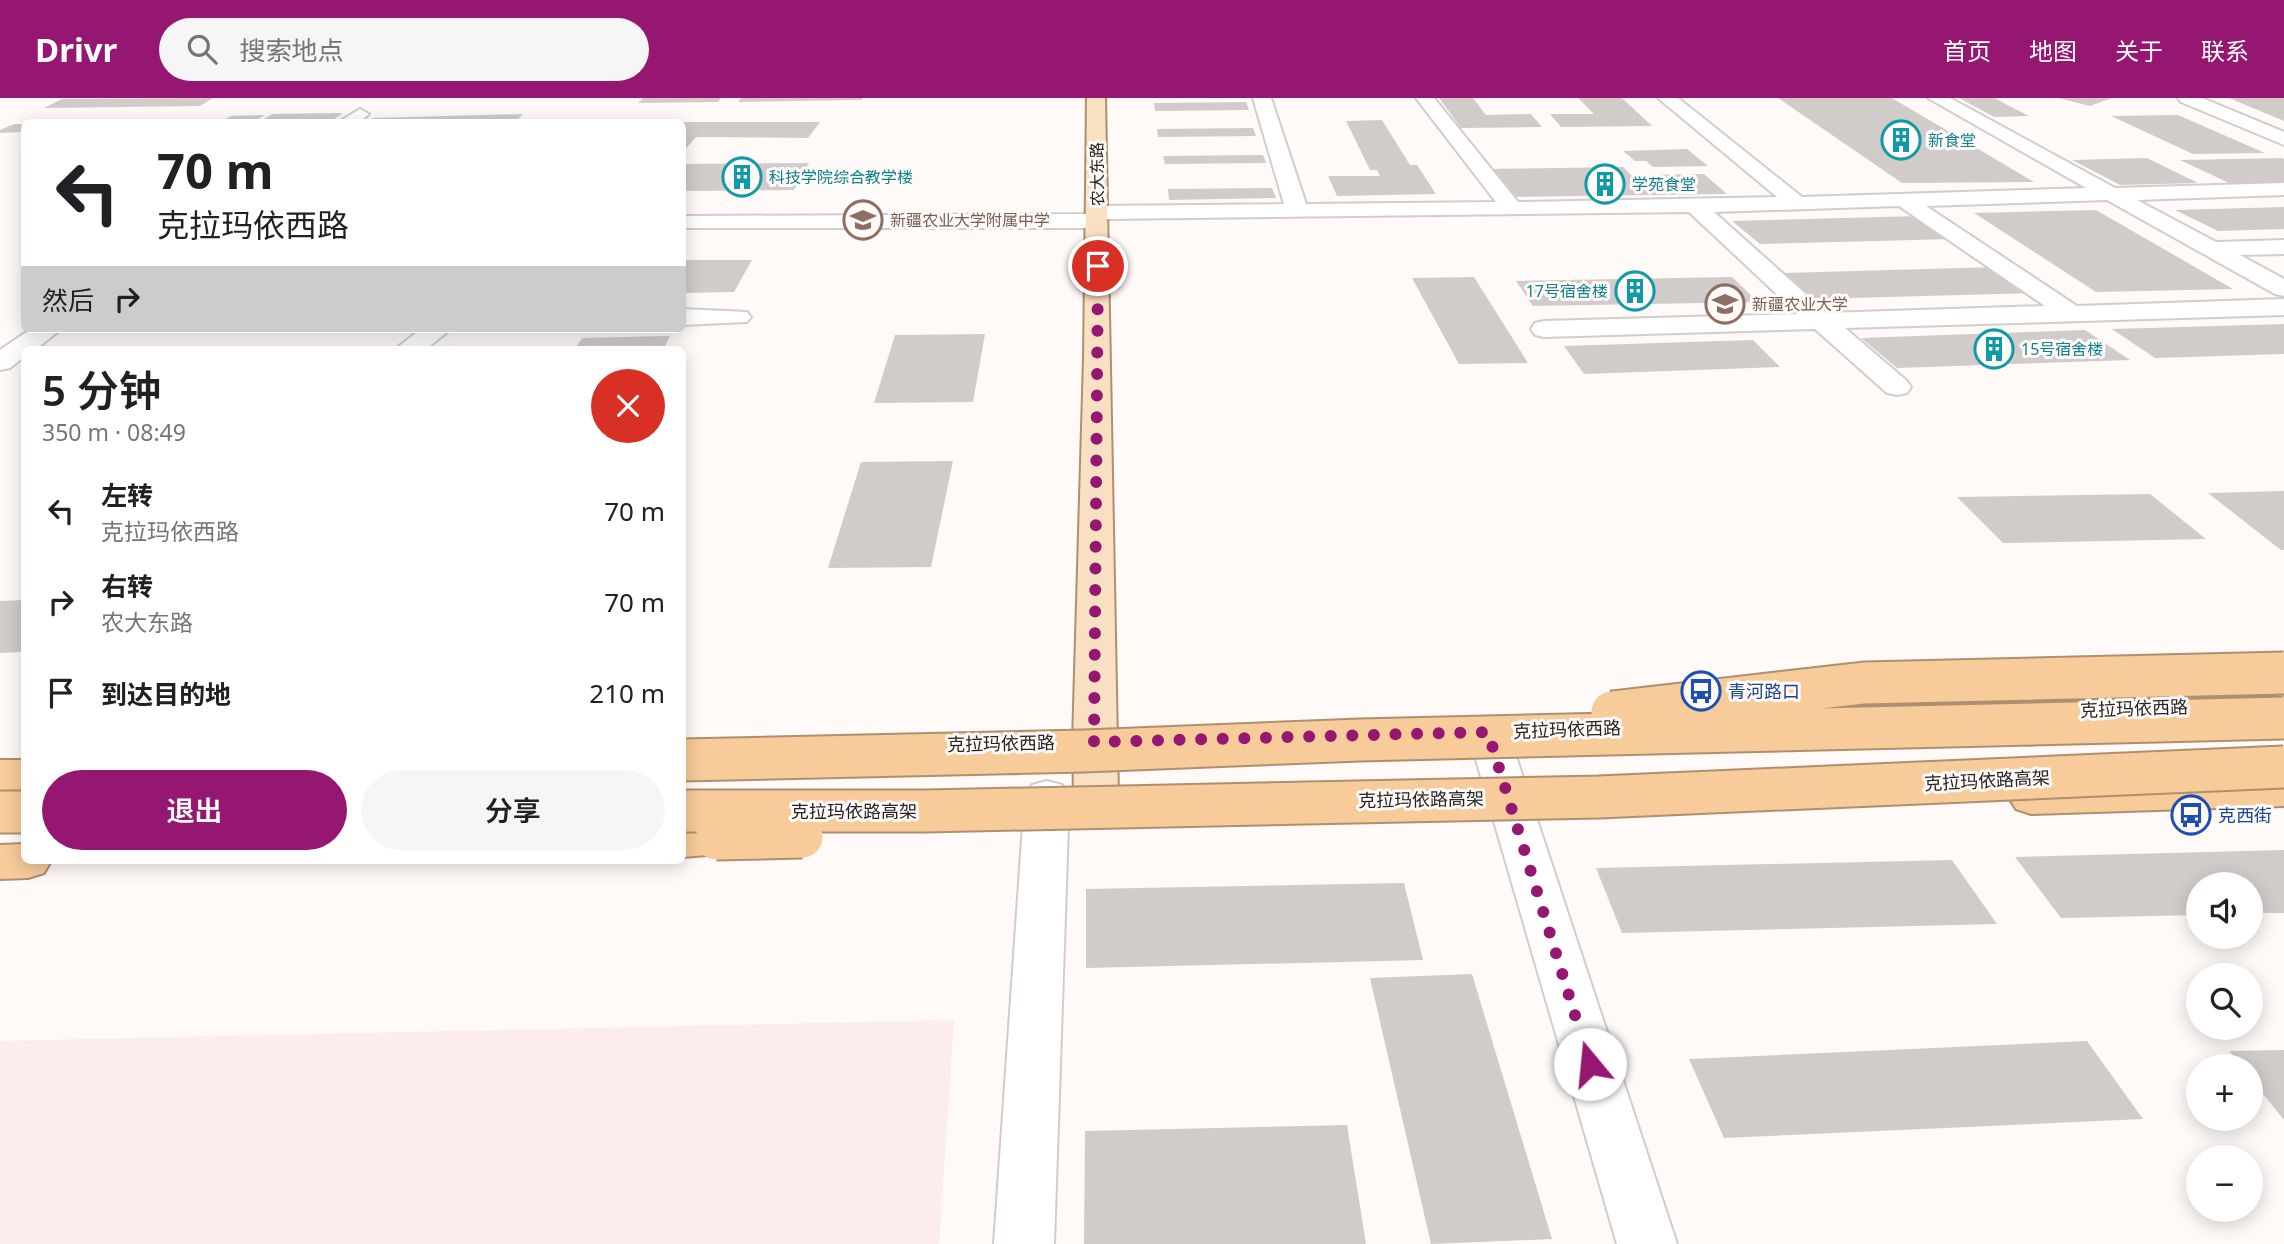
<!DOCTYPE html>
<html lang="zh">
<head>
<meta charset="utf-8">
<style>
	body { margin:0; font-family:"Noto Sans","Noto Sans SC",sans-serif; background:#f6f6f6; color:#202124; height:100vh; display:flex; flex-direction:column; font-size:26px; white-space:nowrap }
	* { box-sizing:border-box; margin:0 }
	p { font-size:23px; color:#757577 }
	.icon { flex:none; width:38px; height:38px; fill:none; stroke:currentColor; stroke-width:2; stroke-linecap:round; stroke-linejoin:round }
	.map { position:relative; flex:1; overflow:hidden }
	.details { position:absolute; left:21px; top:248px; width:665px; height:518px; display:flex; flex-direction:column; background:#fff; border-radius:10px; box-shadow:0 4px 18px #0003 }
	.details>* { flex:none }
	.banner { position:absolute; left:21px; top:21px; width:665px; height:214px; border-radius:10px; box-shadow:0 4px 18px #0003; background:#fff; color:#202124; overflow:hidden }
	.tools { position:absolute; left:2186px; top:774px; display:grid; gap:14px }
	.tools a { display:grid; place-items:center; width:77px; height:77px; border-radius:50%; background:#fff; box-shadow:0 4px 18px #0003; font-size:35px }
	.pin { position:absolute; display:grid; place-items:center; width:60px; height:60px; color:#fff; margin:-30px; border:4px solid #fff; border-radius:50%; box-shadow:0 2px 7px #0007 }
	.me { position:absolute; width:77px; margin:-38px; rotate:343deg; stroke-linejoin:round; filter:drop-shadow(0 0 5px #0008) }
	.turn { display:flex; align-items:center; gap:24px; height:147px; padding:0 21px; font-size:32px }
	.turn .icon { width:91px; height:91px; stroke-width:2.5 }
	.turn b { display:block; font-size:49px; line-height:60px }
	.then { display:flex; align-items:center; height:66px; padding:0 21px; background:#0003; gap:14px; font-size:26px }
	.round { display:grid; place-items:center; flex:none; width:74px; height:74px; border-radius:37px; background:#f6f6f6 }
	.overview { display:flex; align-items:center; justify-content:space-between; height:119px; padding:0 21px }
	h1 { font-size:42px; font-weight:600; line-height:52px }
	.action { display:flex; gap:14px; margin-top:auto; padding:14px 21px }
	.action a { flex:1; height:80px; border-radius:42px; background:#951771; color:#fff; font-size:28px; font-weight:600; line-height:80px; text-align:center }
	.action a+a { background:#f6f6f6; color:#202124 }
	ul { padding:0; list-style:none }
	li { display:flex; align-items:center; gap:21px; height:91px; padding:0 21px }
	li div { flex:1 }
	li b { display:block; font-size:26px }
	li em { font-style:normal }
	header { display:flex; align-items:center; gap:42px; box-sizing:border-box; height:98px; padding:0 35px; background:#951771; color:#fff }
	header strong { font-size:33px }
	nav { display:flex; gap:38px; margin-inline-start:auto; font-size:24px }
	.search { width:490px; height:63px; background:#f6f6f6; display:flex; align-items:center; gap:18px; box-sizing:border-box; padding:0 24px; border-radius:38px; color:#757577; font-size:26px }
	.map>svg:first-child { display:block }
	.commercial { fill:#fdeced }
	.building { fill:#d1ccca }
	.lines { fill:none; stroke-linecap:round; stroke-linejoin:round }
	.minor-casing { stroke:#d2cdcb; stroke-width:4 }
	.major-casing { stroke:#ae9070; stroke-width:4 }
	.highway-casing { stroke:#ae9070; stroke-width:4 }
	.minor { fill:#fff; fill-rule:evenodd }
	.major { fill:#fae0c2; fill-rule:evenodd }
	.highway { fill:#f7cb9a; fill-rule:evenodd }
	.highway-bridge-casing { stroke:#ae9070; stroke-width:45; stroke-linecap:butt }
	.highway-bridge { stroke:#f7cb9a; stroke-width:41 }
	.route { stroke:#951771; stroke-width:12; stroke-dasharray:0 21.6 }
	.labels { text-anchor:middle; dominant-baseline:central; stroke-width:6; stroke-linejoin:round; paint-order:stroke }
	.far-culture-label { font-size:16px; fill:#0d838f; stroke:#fff9f7; text-anchor:start }
	.far-street-label { font-size:16px; fill:#252323; stroke:#fff9f7 }
	.far-education-label { font-size:16px; fill:#785e54; stroke:#fff9f7; text-anchor:start }
	.transit-label { font-size:18px; fill:#164399; stroke:#fff9f7; text-anchor:start }
	.street-label { font-size:18px; fill:#252323; stroke:#fff9f7 }
</style>
</head>
<body>
<header>
<strong>Drivr</strong>
<div class="search"><svg class="icon" aria-label="search" viewBox="0 0 24 24"><circle cx="10" cy="10" r="6"/><path d="M15 15l6 6"/></svg>搜索地点</div>
<nav><a>首页</a><a>地图</a><a>关于</a><a>联系</a></nav>
</header>
<div class="map">
<svg width="2284" height="1146" viewBox="0 0 2284 1146">
	<rect width="100%" height="100%" fill="#fff9f7"/>
	<!-- commercial -->
	<path class="commercial" d="M 954,922 L 939,1146 L 0,1146 L 0,943 Z"/>
	<!-- building -->
	<path class="building" d="M 213,0 L 200,8 L 44,10 L 62,1 Z
		M 643,0 L 721,0 L 718,4 L 638,5 Z
		M 741,0 L 862,0 L 862,2 L 738,4 Z
		M 1439,0 L 1473,0 L 1486,17 L 1531,16 L 1542,29 L 1461,30 Z
		M 1578,0 L 1622,0 L 1652,28 L 1561,29 L 1550,16 L 1594,16 Z
		M 1778,0 L 1892,0 L 2034,84 L 1902,85 Z
		M 1959,0 L 1994,0 L 2029,18 L 1994,19 Z
		M 2058,0 L 2112,0 L 2090,8 Z
		M 2229,0 L 2284,0 L 2284,23 Z
		M 1246,4 L 1249,12 L 1155,13 L 1154,5 Z
		M 343,15 L 330,24 L 259,24 L 272,16 Z
		M 523,16 L 515,24 L 367,24 L 373,20 Z
		M 265,17 L 253,24 L 220,24 L 231,18 Z
		M 2178,17 L 2265,55 L 2193,56 L 2111,18 Z
		M 1382,22 L 1410,67 L 1417,67 L 1436,96 L 1337,98 L 1328,78 L 1380,78 L 1377,72 L 1370,72 L 1346,23 Z
		M 682,24 L 820,24 L 808,40 L 696,39 L 682,55 Z
		M 14,26 L 24,26 L 24,34 L 0,35 L 0,32 Z
		M 1253,30 L 1256,38 L 1158,39 L 1157,31 Z
		M 1687,51 L 1708,68 L 1653,69 L 1646,63 L 1635,63 L 1623,53 Z
		M 1263,57 L 1266,65 L 1165,66 L 1163,58 Z
		M 2147,60 L 2198,85 L 2120,87 L 2072,62 Z
		M 2282,60 L 2284,61 L 2284,84 L 2229,85 L 2180,62 Z
		M 809,65 L 794,92 L 682,93 L 682,66 Z
		M 1623,69 L 1631,77 L 1704,76 L 1727,96 L 1503,99 L 1482,71 Z
		M 1272,90 L 1276,100 L 1169,102 L 1168,91 Z
		M 2284,109 L 2284,131 L 2218,133 L 2175,112 Z
		M 2096,112 L 2233,191 L 2096,194 L 1974,115 Z
		M 1919,118 L 1953,141 L 1760,146 L 1732,123 Z
		M 682,162 L 752,162 L 734,194 L 682,195 Z
		M 1998,169 L 2035,195 L 1814,201 L 1784,175 Z
		M 1474,179 L 1528,265 L 1459,266 L 1412,180 Z
		M 1732,179 L 1758,204 L 1533,208 L 1516,183 Z
		M 2284,226 L 2284,256 L 2155,260 L 2112,231 Z
		M 2085,232 L 2130,262 L 1897,270 L 1861,240 Z
		M 985,236 L 973,304 L 874,305 L 895,237 Z
		M 670,238 L 663,252 L 574,252 L 582,240 Z
		M 1753,242 L 1780,269 L 1584,276 L 1564,248 Z
		M 953,363 L 931,469 L 828,470 L 861,364 Z
		M 2284,393 L 2284,452 L 2281,452 L 2208,395 Z
		M 2150,396 L 2206,441 L 2003,445 L 1957,399 Z
		M 24,502 L 24,554 L 0,555 L 0,503 Z
		M 2284,752 L 2284,815 L 2250,815 L 2250,786 L 2198,786 L 2198,817 L 2061,820 L 2015,759 Z
		M 1952,762 L 1997,826 L 1622,835 L 1596,770 Z
		M 1404,785 L 1423,862 L 1086,870 L 1086,791 Z
		M 1472,876 L 1552,1141 L 1431,1146 L 1370,880 Z
		M 2087,943 L 2143,1021 L 1724,1040 L 1689,961 Z
		M 2284,952 L 2284,1022 L 2250,980 L 2250,968 L 2241,968 L 2229,953 Z
		M 1347,1027 L 1366,1146 L 1084,1146 L 1085,1033 Z"/>
	<g class="lines">
		<!-- minor casing -->
		<g class="minor-casing">
			<path id="minor" d="M 1253,0 L 1271,0 L 1306,106 L 1496,104 L 1416,0 L 1434,0 L 1518,104 L 1777,99 L 1658,0 L 1678,0 L 1802,99 L 2086,90 L 1928,0 L 1950,0 L 2115,90 L 2284,85 L 2284,97 L 2137,102 L 2216,144 L 2284,142 L 2284,156 L 2240,157 L 2284,181 L 2284,198 L 2275,196 L 2107,102 L 1926,108 L 2077,208 L 2284,201 L 2284,217 L 1845,230 L 1907,283 L 1911,289 L 1907,295 L 1897,297 L 1887,295 L 1815,231 L 1544,239 L 1535,237 L 1531,231 L 1535,225 L 1544,223 L 1798,216 L 1689,114 L 1107,121 L 1105,128 L 1097,130 L 682,130 L 682,120 L 688,118 L 1087,116 L 1089,110 L 1097,108 L 1284,106 ZM 1899,108 L 2045,208 L 1827,215 L 1714,114 Z
				M 2178,0 L 2202,0 L 2284,34 L 2284,47 L 2181,4 Z
				M 360,11 L 369,16 L 360,24 L 339,24 Z
				M 682,211 L 747,214 L 751,219 L 747,224 L 682,227 Z
				M 31,231 L 61,231 L 35,252 L 24,252 L 24,259 L 10,270 L 0,272 L 0,252 Z
				M 421,231 L 451,231 L 425,252 L 394,252 Z
				M 1488,620 L 1502,624 L 1508,634 L 1677,1146 L 1617,1146 L 1468,634 L 1474,624 Z
				M 1047,683 L 1062,687 L 1069,698 L 1054,1146 L 994,1146 L 1025,698 L 1032,687 Z"/>
		</g>
		<!-- major casing -->
		<g class="major-casing">
			<path id="major" d="M 1087,0 L 1105,0 L 1118,698 L 1111,709 L 1096,713 L 1081,709 L 1074,698 L 1073,644 L 1084,260 Z"/>
		</g>
		<!-- highway casing -->
		<g class="highway-casing">
			<path id="highway" d="M 0,662 L 24,662 L 24,692 L 0,692 Z
				M 2284,678 L 2284,708 L 2031,716 L 2016,711 L 2009,700 L 2016,689 L 2031,684 Z
				M 747,720 L 763,725 L 769,737 L 763,749 L 747,754 L 682,759 L 682,725 Z
				M 24,746 L 24,763 L 51,763 L 44,775 L 28,780 L 0,781 L 0,747 Z"/>
		</g>
		<!-- minor -->
		<use href="#minor" class="minor"/>
		<!-- major -->
		<use href="#major" class="major"/>
		<!-- highway -->
		<use href="#highway" class="highway"/>
		<!-- highway-bridge casing -->
		<g class="highway-bridge-casing">
			<path id="highway-bridge" d="M 1612,614 L 1864,585 L 2284,575
				M 682,662 L 1084,653 L 1360,642 L 2284,620
				M 682,713 L 926,713 L 1599,699 L 2284,669
				M 0,714 L 24,714
				M 716,741 L 802,739"/>
		</g>
		<!-- highway-bridge -->
		<use href="#highway-bridge" class="highway-bridge"/>
	</g>
	<g class="lines">
		<!-- route -->
		<path class="route" d="M 1098,168 L 1094,644 L 1488,634 L 1590,966"/>
	</g>
	<!-- icons -->
	<defs>
		<g id="building-ring" transform="scale(2.0125)"><circle r="9.5" fill="#fff9f7" stroke="#0f9aa8" stroke-width="1.5"/><path d="M-4-6H4V6H1V3H-1V6H-4ZM-2.5-4.3h1.7v1.8h-1.7ZM.8-4.3h1.7v1.8H.8ZM-2.5-1h1.7V.8h-1.7ZM.8-1h1.7V.8H.8Z" fill="#0f9aa8"/></g>
		<g id="school-ring" transform="scale(2.0125)"><circle r="9.5" fill="#fff9f7" stroke="#8d6e63" stroke-width="1.5"/><path d="M0-5L7-2L0 1L-7-2ZM-4 1L0 2.5L4 1V4Q0 6-4 4Z" fill="#8d6e63"/></g>
		<g id="university-ring" transform="scale(2.0125)"><circle r="9.5" fill="#fff9f7" stroke="#8d6e63" stroke-width="1.5"/><path d="M0-5L7-2L0 1L-7-2ZM-4 1L0 2.5L4 1V4Q0 6-4 4Z" fill="#8d6e63"/></g>
		<g id="bus-ring" transform="scale(2.0125)"><circle r="9.5" fill="#fff9f7" stroke="#1a4fb4" stroke-width="1.5"/><path d="M-5-6H5V4H4V6H2V4H-2V6H-4V4H-5ZM-3.5-4V0h7V-4ZM-3.5 1.2v1.5H-2V1.2ZM2 1.2v1.5H3.5V1.2Z" fill="#1a4fb4"/></g>
	</defs>
	<g fill-rule="evenodd">
		<use href="#building-ring" x="1901" y="42"/>
		<use href="#building-ring" x="742" y="79"/>
		<use href="#building-ring" x="1605" y="86"/>
		<use href="#school-ring" x="863" y="122"/>
		<use href="#building-ring" x="1635" y="193"/>
		<use href="#university-ring" x="1725" y="206"/>
		<use href="#building-ring" x="1994" y="251"/>
		<use href="#bus-ring" x="1701" y="593"/>
		<use href="#bus-ring" x="2191" y="717"/>
	</g>
	<g class="labels">
		<!-- far-culture labels -->
		<g class="far-culture-label">
			<text x="1928" y="42">新食堂</text>
			<text x="769" y="79">科技学院综合教学楼</text>
			<text x="1632" y="86">学苑食堂</text>
			<text x="1608" y="193" text-anchor="end">17号宿舍楼</text>
			<text x="2021" y="251">15号宿舍楼</text>
		</g>
		<!-- far-street labels -->
		<g class="far-street-label">
			<text transform="translate(1097 76) rotate(-91)">农大东路</text>
		</g>
		<!-- far-education labels -->
		<g class="far-education-label">
			<text x="890" y="122">新疆农业大学附属中学</text>
			<text x="1752" y="206">新疆农业大学</text>
		</g>
		<!-- transit labels -->
		<g class="transit-label">
			<text x="1728" y="593">青河路口</text>
			<text x="2218" y="717">克西街</text>
		</g>
		<!-- street labels -->
		<g class="street-label">
			<text transform="translate(2134 610) rotate(-2)">克拉玛依西路</text>
			<text transform="translate(1567 631) rotate(-2)">克拉玛依西路</text>
			<text transform="translate(1001 645) rotate(-1)">克拉玛依西路</text>
			<text transform="translate(1987 682) rotate(-3)">克拉玛依路高架</text>
			<text transform="translate(1421 701) rotate(-1)">克拉玛依路高架</text>
			<text x="854" y="713">克拉玛依路高架</text>
		</g>
	</g>
</svg>
<div class="tools">
<a><svg class="icon" aria-label="sound" viewBox="0 0 24 24"><path d="M4 9h4l5-4v14l-5-4H4zM17 9q2 3 0 6"/></svg></a>
<a><svg class="icon" aria-label="search" viewBox="0 0 24 24"><circle cx="10" cy="10" r="6"/><path d="M15 15l6 6"/></svg></a>
<a>+</a>
<a>−</a>
</div>
<div class="pin" style="left:1098px;top:168px;background:#d93025"><svg class="icon" aria-label="arrive" viewBox="0 0 24 24"><path d="M6 21V4h12l-3 4 3 4H6"/></svg></div>
<svg class="me" style="left:1590px;top:966px" viewBox="-20 -20 40 40"><circle r="19" fill="#fff"/><path d="M0-13L10 11 0 6-10 11z" fill="#951771"/></svg>
<div class="banner">
<div class="turn"><svg class="icon" aria-label="left" viewBox="0 0 24 24"><path d="M17 20v-9H6M10 6l-5 5 5 5"/></svg><div><b>70 m</b>克拉玛依西路</div></div>
<div class="then">然后<svg class="icon" aria-label="right" viewBox="0 0 24 24"><path d="M7 20v-9h11M14 6l5 5-5 5"/></svg></div>
</div>
<section class="details">
<div class="overview"><div><h1>5 分钟</h1><p>350 m · 08:49</p></div><a class="round" style="background:#d93025;color:#fff"><svg class="icon" aria-label="close" viewBox="0 0 24 24"><path d="M6 6l12 12M18 6L6 18"/></svg></a></div>
<ul>
<li><svg class="icon" aria-label="left" viewBox="0 0 24 24"><path d="M17 20v-9H6M10 6l-5 5 5 5"/></svg><div><b>左转</b><p>克拉玛依西路</p></div><em>70 m</em></li>
<li><svg class="icon" aria-label="right" viewBox="0 0 24 24"><path d="M7 20v-9h11M14 6l5 5-5 5"/></svg><div><b>右转</b><p>农大东路</p></div><em>70 m</em></li>
<li><svg class="icon" aria-label="arrive" viewBox="0 0 24 24"><path d="M6 21V4h12l-3 4 3 4H6"/></svg><div><b>到达目的地</b></div><em>210 m</em></li>
</ul>
<div class="action"><a>退出</a><a>分享</a></div>
</section>
</div>
</body>
</html>
